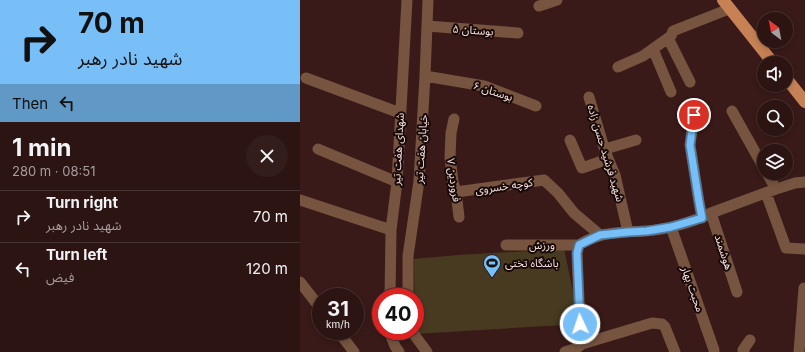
<!DOCTYPE html>
<html lang="en">
<head>
<meta charset="utf-8">
<style>
	body { margin:0; font-family:Inter,"Noto Sans Arabic",sans-serif; background:#331d1b; color:#f1f3f6; height:100vh; display:flex; flex-direction:column; font-size:15px; white-space:nowrap }
	* { box-sizing:border-box; margin:0 }
	p { font-size:13px; color:#a69e9f }
	.icon { flex:none; width:22px; height:22px; fill:none; stroke:currentColor; stroke-width:2; stroke-linecap:round; stroke-linejoin:round }
	.map { position:relative; flex:1; overflow:hidden }
	.drawer { display:flex; flex-direction:column; background:#2b1412; width:300px }
	.drawer>* { flex:none }
	.hud { background:#78bff8; color:#111; overflow:hidden }
	.needle { width:26px; rotate:328deg }
	.tools { position:absolute; left:457px; top:12px; display:grid; gap:8px }
	.tools a { display:grid; place-items:center; width:36px; height:36px; border-radius:50%; background:#2b1412; box-shadow:0 2px 6px #0003,0 0 0 1px #473332; font-size:20px }
	.speed { position:absolute; left:12px; top:288px; display:flex; gap:8px; font-size:20px; font-weight:700; text-align:center }
	.speed>* { display:grid; place-content:center; width:52px; height:52px; border-radius:50%; background:#2b1412; box-shadow:0 2px 6px #0003,0 0 0 1px #473332; line-height:1 }
	.speed small { font-size:10px; font-weight:400 }
	.speed .limit { border:6px solid #d22; background:#fff; color:#111 }
	.pin { position:absolute; display:grid; place-items:center; width:34px; height:34px; color:#fff; margin:-17px; border:2px solid #fff; border-radius:50%; box-shadow:0 1px 4px #0007 }
	.me { position:absolute; width:44px; margin:-22px; rotate:357deg; stroke-linejoin:round; filter:drop-shadow(0 0 3px #0008) }
	.turn { display:flex; align-items:center; gap:14px; height:84px; padding:0 12px; font-size:18px }
	.turn .icon { width:52px; height:52px; stroke-width:2.5 }
	.turn b { display:block; font-size:28px; line-height:34px }
	.then { display:flex; align-items:center; height:38px; padding:0 12px; background:#0003; gap:8px; font-size:15px }
	.round { display:grid; place-items:center; flex:none; width:42px; height:42px; border-radius:21px; background:#331d1b }
	.summary { display:flex; align-items:center; justify-content:space-between; height:68px; padding:0 12px }
	h1 { font-size:24px; font-weight:700; line-height:30px }
	ul { padding:0; list-style:none }
	li { display:flex; align-items:center; gap:12px; height:52px; padding:0 12px; border-top:1px solid #473332 }
	li div { flex:1 }
	li b { display:block; font-size:15px }
	li em { font-style:normal }
	main { display:flex; flex:1; min-height:0 }
	.map>svg:first-child { display:block }
	.grass { fill:#483a20 }
	.lines { fill:none; stroke-linecap:round; stroke-linejoin:round }
	.minor { stroke:#76543f; stroke-width:11 }
	.major { stroke:#c68154; stroke-width:12 }
	.route-casing { stroke:#4e7ca1; stroke-width:10 }
	.route { stroke:#78bff8; stroke-width:7 }
	.labels { text-anchor:middle; dominant-baseline:central; stroke-width:4; stroke-linejoin:round; paint-order:stroke }
	.street-label { font-size:11px; fill:#f8e2e0; stroke:#170908 }
	.poi-label { font-size:11px; fill:#f8e2e0; stroke:#170908; text-anchor:start }
</style>
</head>
<body>
<main>
<section class="drawer">
<div class="hud">
<div class="turn"><svg class="icon" aria-label="right" viewBox="0 0 24 24"><path d="M7 20v-9h11M14 6l5 5-5 5"/></svg><div><b>70 m</b>شهید نادر رهبر</div></div>
<div class="then">Then<svg class="icon" aria-label="left" viewBox="0 0 24 24"><path d="M17 20v-9H6M10 6l-5 5 5 5"/></svg></div>
</div>
<div class="summary"><div><h1>1 min</h1><p>280 m · 08:51</p></div><a class="round"><svg class="icon" aria-label="close" viewBox="0 0 24 24"><path d="M6 6l12 12M18 6L6 18"/></svg></a></div>
<ul>
<li><svg class="icon" aria-label="right" viewBox="0 0 24 24"><path d="M7 20v-9h11M14 6l5 5-5 5"/></svg><div><b>Turn right</b><p>شهید نادر رهبر</p></div><em>70 m</em></li>
<li><svg class="icon" aria-label="left" viewBox="0 0 24 24"><path d="M17 20v-9H6M10 6l-5 5 5 5"/></svg><div><b>Turn left</b><p>فیض</p></div><em>120 m</em></li>
</ul>
</section>
<div class="map">
<svg width="505" height="352" viewBox="0 0 505 352">
	<rect width="100%" height="100%" fill="#391a18"/>
	<!-- grass -->
	<path class="grass" d="M 264,249 L 280,324 L 115,334 L 114,259 L 158,255 Z"/>
	<g class="lines">
		<!-- minor -->
		<path class="minor" d="M 239,6 L 257,0
			M 127,26 L 218,33
			M 368,38 L 390,82
			M 353,49 L 371,92
			M 318,67 L 343,56 L 371,36 L 373,31 L 429,9
			M 125,76 L 184,86 L 236,106
			M 6,78 L 100,113
			M 289,97 L 305,151 L 315,175 L 328,232
			M 432,111 L 464,168
			M 394,115 L 390,145 L 399,202 L 402,218
			M 154,119 L 151,133 L 150,157 L 153,182 L 156,192 L 159,217
			M 270,140 L 282,168 L 308,159 L 305,149 L 336,140
			M 18,149 L 97,182
			M 467,173 L 476,189
			M 156,192 L 244,180 L 258,193 L 274,213 L 300,235
			M 466,193 L 486,248 L 505,249
			M 0,200 L 91,230
			M 411,213 L 437,292
			M 371,227 L 414,350
			M 206,245 L 279,245
			M 0,282 L 21,309
			M 90,297 L 91,230 L 97,182 L 107,0
			M 108,297 L 108,256 L 119,181 L 125,76 L 128,0
			M 38,331 L 54,352
			M 89,331 L 95,346 L 99,352
			M 113,331 L 113,333 L 127,352
			M 282,344 L 352,323 L 362,324 L 365,327 L 375,352
			M 265,352 L 277,348 L 282,344 L 280,324 L 277,253 L 279,245 C 285,241 292,238 299,236 C 312,232 332,232 345,231 C 366,230 393,222 411,213 L 476,189 L 495,183 L 505,182
			M 444,352 L 443,350 L 450,340
			M 499,352 L 504,288 L 505,288"/>
		<!-- major -->
		<path class="major" d="M 423,0 L 473,63
			M 486,78 L 505,102"/>
	</g>
	<g class="lines">
		<!-- route casing -->
		<g class="route-casing">
			<path id="route" d="M 280,324 L 277,253 L 279,245 L 300,235 L 328,232 L 347,231 L 371,227 L 402,218 L 399,202 L 390,145 L 394,115"/>
		</g>
		<!-- route -->
		<use href="#route" class="route"/>
	</g>
	<!-- icons -->
	<defs>
		<g id="stadium-pin" transform="scale(0.9)"><path d="M0 17L-7.5 6A9.5 9.5 0 1 1 7.5 6Z" fill="#78bff8" stroke="#170908"/><path d="M0-5a6.5 5 0 1 0 0 10a6.5 5 0 1 0 0-10ZM-3.5-1.8h7v3.6h-7Z" fill="#111"/></g>
	</defs>
	<g fill-rule="evenodd">
		<use href="#stadium-pin" x="192" y="263"/>
	</g>
	<g class="labels">
		<!-- street labels -->
		<g class="street-label">
			<text transform="translate(173 30) rotate(4)">بوستان ۵</text>
			<text transform="translate(193 91) rotate(18)">بوستان ۶</text>
			<text transform="translate(98 149) rotate(-87)">شهدای هفت تیر</text>
			<text transform="translate(121 149) rotate(-86)">خیابان هفت تیر</text>
			<text transform="translate(306 153) rotate(73)">شهید فرشید حسن زاده</text>
			<text transform="translate(154 180) rotate(82)">فروردین ۷</text>
			<text transform="translate(204 186) rotate(-8)">کوچه خسروی</text>
			<text x="242" y="245">ورزش</text>
			<text transform="translate(424 252) rotate(72)">هوشمند</text>
			<text transform="translate(393 289) rotate(71)">محبت بهار</text>
		</g>
		<!-- poi labels -->
		<g class="poi-label">
			<text x="205" y="263">باشگاه تختی</text>
		</g>
	</g>
</svg>
<div class="tools">
<a><svg class="needle" viewBox="-14 -14 28 28"><path d="M0-13l5 13h-10z" fill="#e53935"/><path d="M0 13l5-13h-10z" fill="#a69e9f"/></svg></a>
<a><svg class="icon" aria-label="sound" viewBox="0 0 24 24"><path d="M4 9h4l5-4v14l-5-4H4zM17 9q2 3 0 6"/></svg></a>
<a><svg class="icon" aria-label="search" viewBox="0 0 24 24"><circle cx="10" cy="10" r="6"/><path d="M15 15l6 6"/></svg></a>
<a><svg class="icon" aria-label="layers" viewBox="0 0 24 24"><path d="M12 4l9 5-9 5-9-5zM3 14l9 5 9-5"/></svg></a>
</div>
<div class="speed"><div>31<small>km/h</small></div><div class="limit">40</div></div>
<div class="pin" style="left:394px;top:115px;background:#d93025"><svg class="icon" aria-label="arrive" viewBox="0 0 24 24"><path d="M6 21V4h12l-3 4 3 4H6"/></svg></div>
<svg class="me" style="left:280px;top:324px" viewBox="-20 -20 40 40"><circle r="17" fill="#78bff8" stroke="#fff" stroke-width="3"/><path d="M0-11L8 9 0 5-8 9z" fill="#fff"/></svg>
</div>
</main>
</body>
</html>
